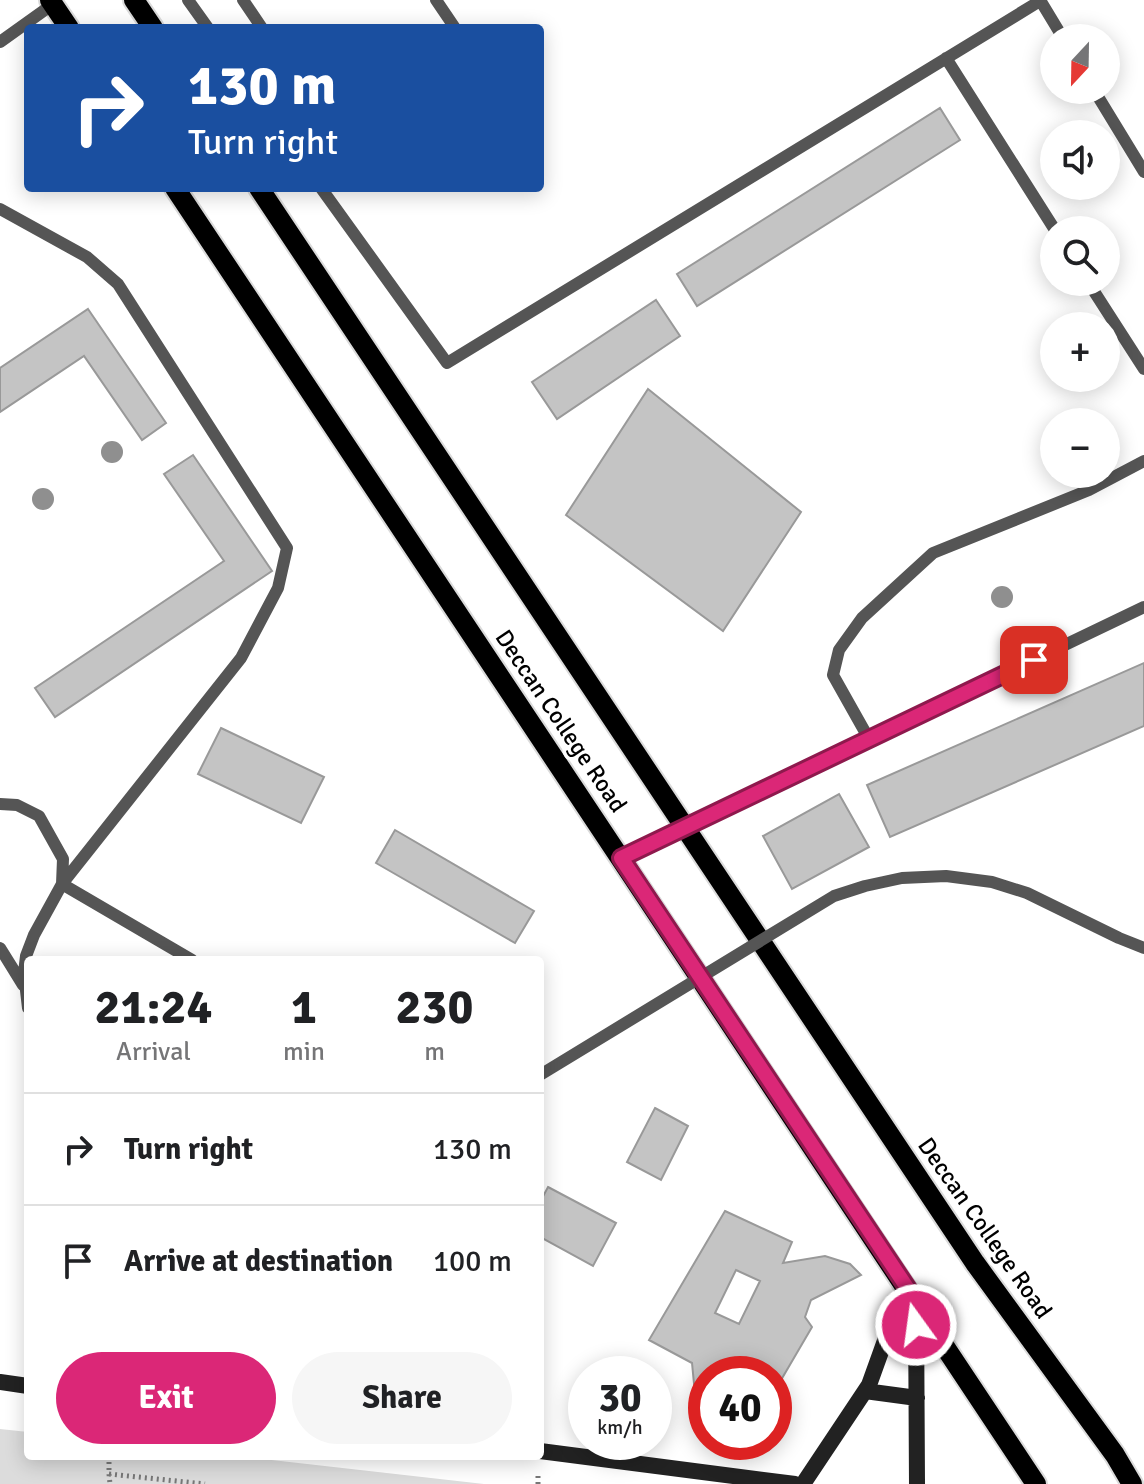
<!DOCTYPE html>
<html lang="en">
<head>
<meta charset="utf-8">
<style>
	body { margin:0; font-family:Signika,sans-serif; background:#f6f6f6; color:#202124; height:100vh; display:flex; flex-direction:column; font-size:30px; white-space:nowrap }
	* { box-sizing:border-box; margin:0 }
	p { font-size:26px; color:#757577 }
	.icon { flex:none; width:44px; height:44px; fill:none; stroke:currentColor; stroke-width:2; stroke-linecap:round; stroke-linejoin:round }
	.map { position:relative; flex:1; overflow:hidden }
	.details { position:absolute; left:24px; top:956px; width:520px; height:504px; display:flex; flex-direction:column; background:#fff; border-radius:8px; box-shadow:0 4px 20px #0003 }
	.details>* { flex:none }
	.banner { position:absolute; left:24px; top:24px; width:520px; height:168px; border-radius:8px; box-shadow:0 4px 20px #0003; background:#1a4fa0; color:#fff; overflow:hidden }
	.needle { width:52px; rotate:202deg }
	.fabs { position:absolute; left:1040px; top:24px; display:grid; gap:16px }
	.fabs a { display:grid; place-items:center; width:80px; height:80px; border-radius:50%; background:#fff; box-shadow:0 4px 20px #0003; font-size:40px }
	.speed { position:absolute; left:568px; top:1356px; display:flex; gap:16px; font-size:40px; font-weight:700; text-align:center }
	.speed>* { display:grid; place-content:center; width:104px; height:104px; border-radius:50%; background:#fff; box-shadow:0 4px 20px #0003; line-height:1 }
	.speed small { font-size:20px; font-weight:400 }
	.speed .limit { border:12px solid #d22; background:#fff; color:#111 }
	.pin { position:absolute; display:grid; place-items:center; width:68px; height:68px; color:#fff; margin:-34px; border-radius:16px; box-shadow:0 4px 12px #0006 }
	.me { position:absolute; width:88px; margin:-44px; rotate:346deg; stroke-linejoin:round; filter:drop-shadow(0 0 6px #0008) }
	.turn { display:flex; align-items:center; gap:28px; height:168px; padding:0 32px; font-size:36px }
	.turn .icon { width:104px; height:104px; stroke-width:2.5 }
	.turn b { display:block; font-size:56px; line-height:68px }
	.eta { display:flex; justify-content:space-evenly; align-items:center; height:136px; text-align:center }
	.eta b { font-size:48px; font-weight:800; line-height:56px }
	.cta { display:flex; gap:16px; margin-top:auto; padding:16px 32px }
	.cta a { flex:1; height:92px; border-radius:48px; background:#db2777; color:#fff; font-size:32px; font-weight:800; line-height:92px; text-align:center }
	.cta a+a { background:#f6f6f6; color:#202124 }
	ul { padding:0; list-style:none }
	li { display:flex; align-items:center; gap:24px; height:112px; padding:0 32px; border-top:2px solid #e0e0e0 }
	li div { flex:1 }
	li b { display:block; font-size:30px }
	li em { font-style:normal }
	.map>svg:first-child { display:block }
	.green { fill:#dcdcdc }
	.building { fill:#c4c4c4; stroke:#999; stroke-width:2; fill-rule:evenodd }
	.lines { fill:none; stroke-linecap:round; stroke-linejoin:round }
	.primary-casing { stroke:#dbdbdb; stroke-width:24 }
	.path { stroke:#777; stroke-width:5; stroke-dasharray:2 4; stroke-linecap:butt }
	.lane { stroke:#555; stroke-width:12 }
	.secondary { stroke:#222; stroke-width:16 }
	.primary { stroke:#000; stroke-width:20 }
	.lane-bridge { stroke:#555; stroke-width:12 }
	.tree { fill:#8f8f8f }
	.route-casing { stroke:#8e194d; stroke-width:20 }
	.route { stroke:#db2777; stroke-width:14 }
	.labels { text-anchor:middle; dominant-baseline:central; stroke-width:7; stroke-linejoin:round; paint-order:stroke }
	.street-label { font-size:24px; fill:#000; stroke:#fff }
</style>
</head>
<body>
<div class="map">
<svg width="1144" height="1484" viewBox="0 0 1144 1484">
	<rect width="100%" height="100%" fill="#fff"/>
	<!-- green -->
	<path class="green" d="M 0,1429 L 28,1432 L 28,1456 L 237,1456 L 484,1484 L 0,1484 Z"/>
	<!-- building -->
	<path class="building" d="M 940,108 L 960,140 L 697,306 L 677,274 Z
		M 656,300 L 680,336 L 557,419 L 532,382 Z
		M 88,309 L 166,423 L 142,440 L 84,356 L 0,412 L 0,368 Z
		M 648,389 L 801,512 L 723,631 L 566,515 Z
		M 193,455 L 272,571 L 55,717 L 35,688 L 224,561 L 164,474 Z
		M 1144,663 L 1144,726 L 890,837 L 867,785 Z
		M 221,728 L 324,777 L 301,823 L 198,774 Z
		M 839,794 L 869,847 L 792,889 L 763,836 Z
		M 395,830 L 534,911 L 515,943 L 376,863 Z
		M 655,1108 L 688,1126 L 661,1180 L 627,1162 Z
		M 548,1187 L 616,1223 L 593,1266 L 540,1237 L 540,1202 Z
		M 725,1211 L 792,1242 L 783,1263 L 825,1256 L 850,1264 L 861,1275 L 811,1300 L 805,1317 L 812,1327 L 774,1392 L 774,1374 L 706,1374 L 706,1401 L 695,1394 L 692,1363 L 649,1340 ZM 736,1270 L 760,1281 L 739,1324 L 715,1313 Z"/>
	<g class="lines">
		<!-- primary casing -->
		<g class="primary-casing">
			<path id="primary" d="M 50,0 L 69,28
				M 134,0 L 153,28
				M 175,188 L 1036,1484
				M 259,188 L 975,1263 L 1115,1455 L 1132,1484"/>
		</g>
		<!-- path -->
		<path class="path" d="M 109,1456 L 109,1474 L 205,1484
			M 109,1474 L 110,1484
			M 538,1484 L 538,1473"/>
		<!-- lane -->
		<path class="lane" d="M 188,0 L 208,28
			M 243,0 L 262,28
			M 436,0 L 455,28
			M 1040,0 L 1063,38
			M 0,42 L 53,4
			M 946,58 L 1055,230
			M 1094,90 L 1144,172
			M 321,188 L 447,363 L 1040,1
			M 0,209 L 87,257 L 118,284 L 287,548 L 278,588 L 241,658 L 62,884 L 34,935 L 26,956 L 24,973 L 28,1008
			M 1088,282 L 1144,369
			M 869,739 L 833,675 L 839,650 L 862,618 L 933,553 L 1089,490 L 1144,461
			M 0,804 L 17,805 L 39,816 L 63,859 L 62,884 L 192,960
			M 621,858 L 1144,607
			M 0,948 L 23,985"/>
		<!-- secondary -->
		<path class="secondary" d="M 916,1303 L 917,1484
			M 0,1382 L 28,1386
			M 865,1391 L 917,1398
			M 540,1451 L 795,1484
			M 803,1484 L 869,1385 L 905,1285"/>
		<!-- primary -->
		<use href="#primary" class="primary"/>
		<!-- lane-bridge -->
		<path class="lane-bridge" d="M 540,1075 L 834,896 L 865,886 L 902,878 L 946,876 L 992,882 L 1027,893 L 1119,938 L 1144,948"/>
	</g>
	<!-- trees -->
	<g class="tree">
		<circle cx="112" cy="452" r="11"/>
		<circle cx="43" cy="499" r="11"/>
		<circle cx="1002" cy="597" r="11"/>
	</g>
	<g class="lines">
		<!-- route casing -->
		<g class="route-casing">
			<path id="route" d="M 916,1325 L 916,1301 L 621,858 L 1034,660"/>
		</g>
		<!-- route -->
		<use href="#route" class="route"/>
	</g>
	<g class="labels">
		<!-- street labels -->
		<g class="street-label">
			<text transform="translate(561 721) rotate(56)">Deccan College Road</text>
			<text transform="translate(985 1228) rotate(55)">Deccan College Road</text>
		</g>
	</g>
</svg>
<div class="fabs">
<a><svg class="needle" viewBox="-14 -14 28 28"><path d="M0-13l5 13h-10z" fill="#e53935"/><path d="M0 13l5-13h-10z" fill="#757577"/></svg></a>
<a><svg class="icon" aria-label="sound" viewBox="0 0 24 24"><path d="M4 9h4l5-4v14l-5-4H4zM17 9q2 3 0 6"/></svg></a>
<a><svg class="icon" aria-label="search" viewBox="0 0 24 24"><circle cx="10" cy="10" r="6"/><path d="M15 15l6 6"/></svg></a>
<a>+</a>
<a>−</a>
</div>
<div class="speed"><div>30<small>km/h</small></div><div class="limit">40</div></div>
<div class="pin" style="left:1034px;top:660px;background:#d93025"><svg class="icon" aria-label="arrive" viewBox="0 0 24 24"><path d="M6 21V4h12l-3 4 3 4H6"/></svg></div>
<svg class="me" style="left:916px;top:1325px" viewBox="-20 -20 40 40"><circle r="17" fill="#db2777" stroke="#fff" stroke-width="3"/><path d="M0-11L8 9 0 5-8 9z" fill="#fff"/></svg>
<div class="banner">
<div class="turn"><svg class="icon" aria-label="right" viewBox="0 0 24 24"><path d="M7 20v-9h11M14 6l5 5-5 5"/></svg><div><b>130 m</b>Turn right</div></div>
</div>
<section class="details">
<div class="eta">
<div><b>21:24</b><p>Arrival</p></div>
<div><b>1</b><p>min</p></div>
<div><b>230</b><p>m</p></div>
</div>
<ul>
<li><svg class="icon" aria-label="right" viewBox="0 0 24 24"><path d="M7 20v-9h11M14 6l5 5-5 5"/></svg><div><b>Turn right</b></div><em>130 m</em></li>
<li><svg class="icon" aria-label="arrive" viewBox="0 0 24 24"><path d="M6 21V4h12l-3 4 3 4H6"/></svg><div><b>Arrive at destination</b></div><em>100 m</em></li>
</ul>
<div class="cta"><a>Exit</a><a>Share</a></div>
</section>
</div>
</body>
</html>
